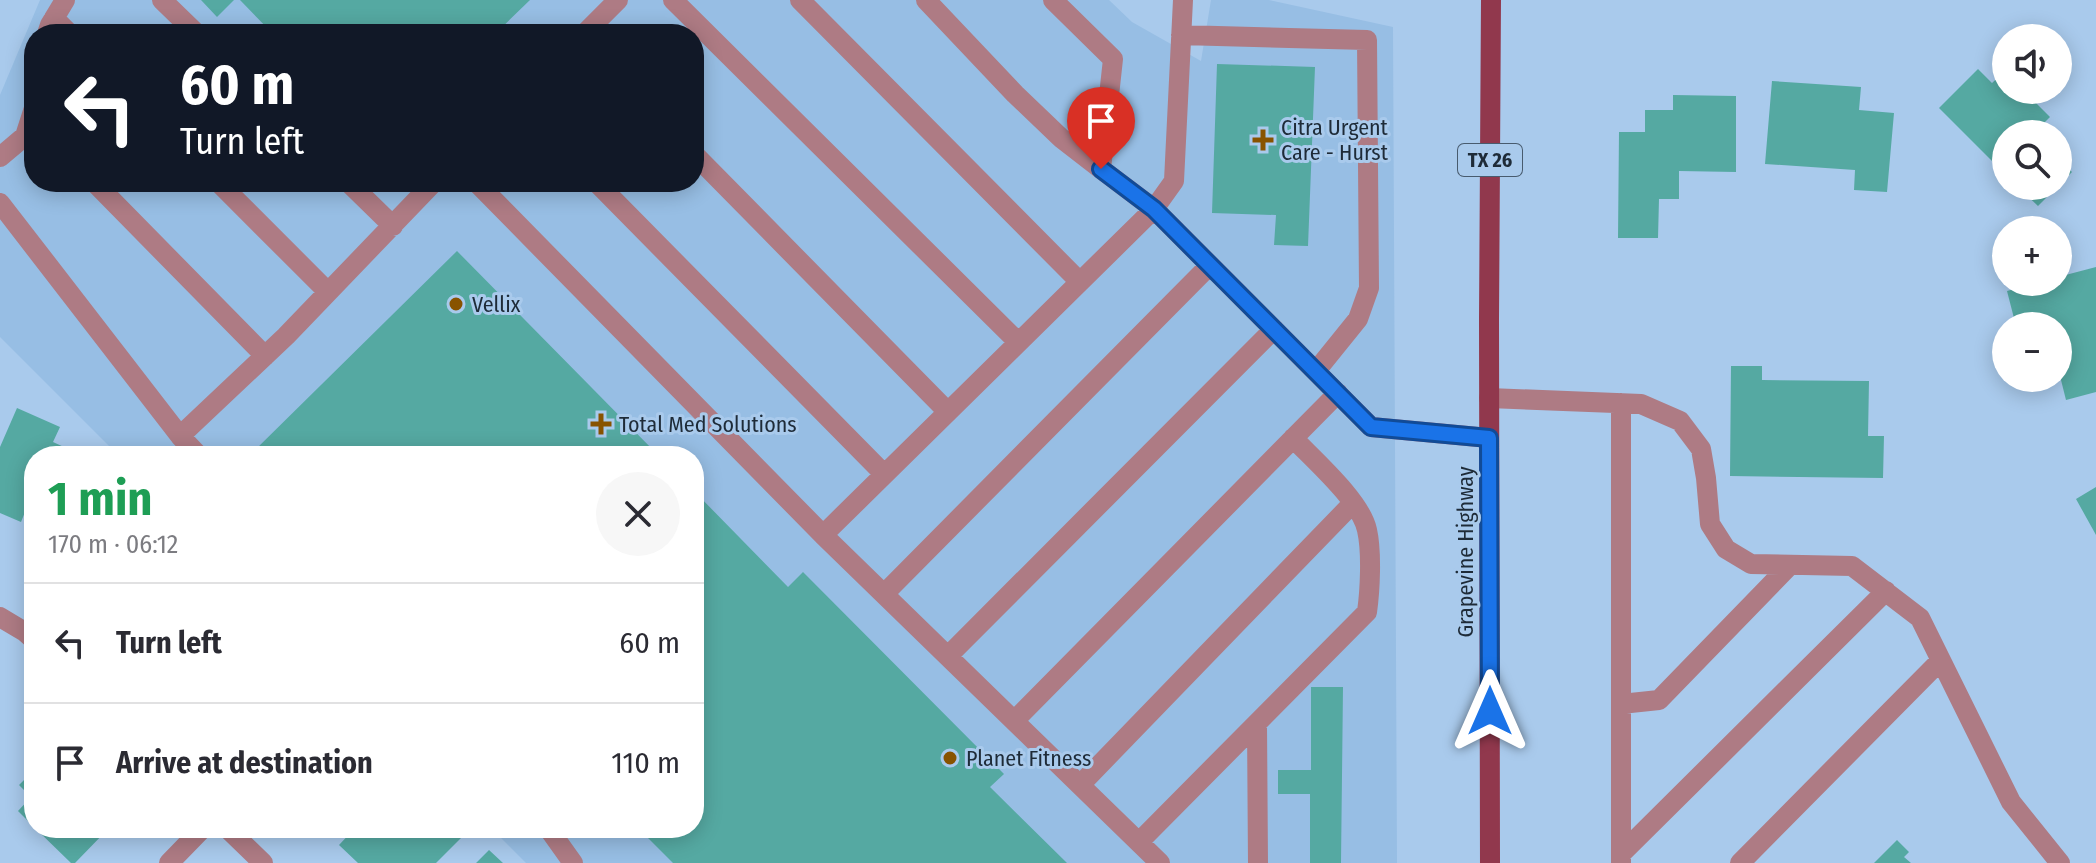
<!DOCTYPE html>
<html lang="en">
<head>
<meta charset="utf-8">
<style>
	body { margin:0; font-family:"Fira Sans Condensed",sans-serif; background:#f7f7f7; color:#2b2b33; height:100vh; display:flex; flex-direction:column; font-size:30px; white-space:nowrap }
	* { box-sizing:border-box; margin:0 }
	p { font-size:26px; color:#7c7c81 }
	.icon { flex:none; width:44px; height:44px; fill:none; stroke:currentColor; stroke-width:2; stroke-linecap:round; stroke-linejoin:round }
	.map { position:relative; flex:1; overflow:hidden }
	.panel { position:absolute; left:24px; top:446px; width:680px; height:392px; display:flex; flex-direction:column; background:#fff; border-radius:32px; box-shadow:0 4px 20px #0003 }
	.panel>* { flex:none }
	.banner { position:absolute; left:24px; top:24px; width:680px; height:168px; border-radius:32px; box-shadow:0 4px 20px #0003; background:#111827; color:#fff; overflow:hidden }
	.buttons { position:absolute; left:1992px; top:24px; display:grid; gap:16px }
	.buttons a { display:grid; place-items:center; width:80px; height:80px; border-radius:50%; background:#fff; box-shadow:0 4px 20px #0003; font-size:40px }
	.pin { position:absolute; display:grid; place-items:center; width:68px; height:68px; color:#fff; margin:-82px -34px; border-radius:50% 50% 50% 0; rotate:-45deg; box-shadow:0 0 8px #0007 }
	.pin .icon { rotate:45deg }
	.me { position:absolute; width:88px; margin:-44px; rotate:0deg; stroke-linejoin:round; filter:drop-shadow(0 0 6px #0008) }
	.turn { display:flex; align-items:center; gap:28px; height:168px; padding:0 24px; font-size:36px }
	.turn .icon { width:104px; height:104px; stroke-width:2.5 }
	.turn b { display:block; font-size:56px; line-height:68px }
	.round { display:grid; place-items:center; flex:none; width:84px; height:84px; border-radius:42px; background:#f7f7f7 }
	.summary { display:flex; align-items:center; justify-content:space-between; height:136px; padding:0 24px }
	h1 { font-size:48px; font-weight:700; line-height:60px; color:#1e9e55 }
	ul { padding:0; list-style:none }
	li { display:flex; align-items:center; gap:24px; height:120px; padding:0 24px; border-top:2px solid #e1e1e2 }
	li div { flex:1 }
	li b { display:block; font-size:30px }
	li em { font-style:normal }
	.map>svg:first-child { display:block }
	.built { fill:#97bee4; fill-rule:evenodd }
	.building { fill:#55a9a2 }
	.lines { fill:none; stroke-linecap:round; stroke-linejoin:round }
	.minor { stroke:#ae7b84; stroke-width:20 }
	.major { stroke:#91384d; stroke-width:20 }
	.route-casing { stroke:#114b97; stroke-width:20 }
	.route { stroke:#1a73e8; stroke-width:14 }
	.poi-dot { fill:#885300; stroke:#a9caec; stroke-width:3 }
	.labels { text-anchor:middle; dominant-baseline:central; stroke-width:6; stroke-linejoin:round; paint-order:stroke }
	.shield { fill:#a9caec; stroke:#485b6e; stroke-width:2 }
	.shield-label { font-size:20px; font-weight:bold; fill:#1e2b38 }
	.poi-label { font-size:22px; fill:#1e2b38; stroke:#a9caec; text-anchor:start }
	.street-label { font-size:22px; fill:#1e2b38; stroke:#a9caec }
</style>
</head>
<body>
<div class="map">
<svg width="2096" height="863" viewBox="0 0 2096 863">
	<rect width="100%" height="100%" fill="#a9caec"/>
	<!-- built -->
	<path class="built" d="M 40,0 L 1109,0 L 1132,22 L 1201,61 L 1211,0 L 1269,0 L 1393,27 L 1397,863 L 526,863 L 491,828 L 694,828 L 694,456 L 119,456 L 0,337 L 0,95 ZM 34,34 L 694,34 L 694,182 L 34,182 Z"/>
	<!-- building -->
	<path class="building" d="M 201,0 L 234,0 L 217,17 Z
		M 240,0 L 530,0 L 495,34 L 273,34 Z
		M 1217,64 L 1315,67 L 1308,246 L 1274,245 L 1276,215 L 1212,213 Z
		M 1978,69 L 1992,83 L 2004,72 L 2006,73 L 2006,90 L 2023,90 L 2050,117 L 2033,134 L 2006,134 L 2006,175 L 1939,108 Z
		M 1772,81 L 1861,87 L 1859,110 L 1894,113 L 1887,192 L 1854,190 L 1855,170 L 1765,164 Z
		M 1673,95 L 1736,96 L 1736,172 L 1679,171 L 1679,199 L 1659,199 L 1658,238 L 1618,238 L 1619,132 L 1645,132 L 1645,110 L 1673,110 Z
		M 2058,158 L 2072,172 L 2058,186 Z
		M 2017,186 L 2058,186 L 2038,206 Z
		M 457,251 L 659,456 L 477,456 L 470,448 L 462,456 L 249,456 Z
		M 2096,267 L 2096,392 L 2066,400 L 2060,376 L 2058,377 L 2058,326 L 2016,326 L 2007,291 L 2040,282 L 2058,282 L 2058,277 Z
		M 1731,366 L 1762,366 L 1762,380 L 1869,381 L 1868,436 L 1884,436 L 1883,478 L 1730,476 Z
		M 17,408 L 60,427 L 53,442 L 77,453 L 76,456 L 34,456 L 34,516 L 25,512 L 21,522 L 0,513 L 0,447 Z
		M 2096,487 L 2096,535 L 2076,499 Z
		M 694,491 L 788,587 L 803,572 L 1004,774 L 990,787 L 1067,863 L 673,863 L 638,828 L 694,828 Z
		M 1311,687 L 1343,687 L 1341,863 L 1310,863 L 1310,794 L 1278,794 L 1278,770 L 1311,770 Z
		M 34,770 L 34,827 L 18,811 L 31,797 L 19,785 Z
		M 35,828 L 109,828 L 75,863 L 71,863 Z
		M 355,828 L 425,828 L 427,830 L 429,828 L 456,828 L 464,835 L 436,863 L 358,863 L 339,845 Z
		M 1897,840 L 1909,852 L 1904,857 L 1911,863 L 1874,863 Z
		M 489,850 L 503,863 L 476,863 Z"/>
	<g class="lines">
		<!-- minor -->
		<path class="minor" d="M 162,0 L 197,34
			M 673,0 L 1018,342
			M 800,0 L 1080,282
			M 926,0 L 1015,94 L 1061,138 L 1101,169
			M 1053,0 L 1113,59 L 1101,169 L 1154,209 L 1174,181 L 1183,0
			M 54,18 L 70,34
			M 47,34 L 50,25 L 65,0
			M 584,34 L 618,0
			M 1181,35 L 1367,40 L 1369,288 L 1358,319 L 1316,371
			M 694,154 L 948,412
			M 0,157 L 25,136 L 34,108
			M 94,182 L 265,356
			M 218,182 L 328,292
			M 348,182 L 393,226
			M 476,182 L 823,535
			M 596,182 L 884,474
			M 0,203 L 180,436 L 286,336 L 434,182
			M 1489,398 L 1641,404 L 1680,421 L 1701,449 L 1706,478 L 1710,524 L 1726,549 L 1751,564 L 1852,566 L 1920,618 L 2011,802 L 2060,863
			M 180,436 L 199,456
			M 884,594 L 1210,265
			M 0,617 L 25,632 L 34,640
			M 948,656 L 1274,329
			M 1621,704 L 1659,700 L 1790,565
			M 1014,721 L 1338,393
			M 1257,725 L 1258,863
			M 1080,785 L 1353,503
			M 227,828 L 263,863
			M 548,828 L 573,863
			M 1139,842 L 1367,612 C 1370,591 1372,552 1367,530 C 1361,501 1314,460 1293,438
			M 1621,854 L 1886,591
			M 169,863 L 203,828
			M 1160,863 L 823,535 L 1154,209 L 1371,427 L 1489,438
			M 1621,863 L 1621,403
			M 1740,863 L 1941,660"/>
		<!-- major -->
		<path class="major" d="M 1490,863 L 1489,320 L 1491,0"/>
	</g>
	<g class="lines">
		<!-- route casing -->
		<g class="route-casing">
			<path id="route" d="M 1101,169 L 1154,209 L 1371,427 L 1489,438 L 1490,711"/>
		</g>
		<!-- route -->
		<use href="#route" class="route"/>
	</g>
	<!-- markers -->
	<g class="poi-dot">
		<path d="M1259 128h8v8h8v8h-8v8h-8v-8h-8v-8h8z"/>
		<circle cx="456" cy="304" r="8"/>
		<path d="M597 412h8v8h8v8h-8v8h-8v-8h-8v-8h8z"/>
		<circle cx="950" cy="758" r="8"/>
	</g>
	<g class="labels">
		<!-- shield labels -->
		<rect class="shield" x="1458" y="144" width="64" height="32" rx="6"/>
		<g class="shield-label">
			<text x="1490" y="160">TX 26</text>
		</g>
		<!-- poi labels -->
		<g class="poi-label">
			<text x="1281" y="127">Citra Urgent<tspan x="1281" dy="25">Care - Hurst</tspan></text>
			<text x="472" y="304">Vellix</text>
			<text x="619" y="424">Total Med Solutions</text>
			<text x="966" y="758">Planet Fitness</text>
		</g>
		<!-- street labels -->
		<g class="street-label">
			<text transform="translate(1465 552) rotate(-90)">Grapevine Highway</text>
		</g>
	</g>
</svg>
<div class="buttons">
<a><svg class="icon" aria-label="sound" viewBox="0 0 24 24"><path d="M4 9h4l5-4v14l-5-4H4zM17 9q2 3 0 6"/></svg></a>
<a><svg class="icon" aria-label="search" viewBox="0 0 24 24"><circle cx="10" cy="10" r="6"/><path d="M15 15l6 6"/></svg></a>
<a>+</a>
<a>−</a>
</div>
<div class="pin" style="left:1101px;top:169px;background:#d93025"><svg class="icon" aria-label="arrive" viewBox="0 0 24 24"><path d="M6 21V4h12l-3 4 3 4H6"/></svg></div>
<svg class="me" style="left:1490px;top:711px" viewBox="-20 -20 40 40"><path d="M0-17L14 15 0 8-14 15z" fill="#1a73e8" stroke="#fff" stroke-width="4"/></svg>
<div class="banner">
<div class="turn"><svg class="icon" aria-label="left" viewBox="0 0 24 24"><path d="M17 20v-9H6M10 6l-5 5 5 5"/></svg><div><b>60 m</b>Turn left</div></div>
</div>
<section class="panel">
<div class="summary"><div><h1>1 min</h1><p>170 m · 06:12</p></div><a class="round"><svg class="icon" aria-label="close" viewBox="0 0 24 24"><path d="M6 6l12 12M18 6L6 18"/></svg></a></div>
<ul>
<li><svg class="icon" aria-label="left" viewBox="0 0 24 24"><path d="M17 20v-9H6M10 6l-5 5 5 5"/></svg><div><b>Turn left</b></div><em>60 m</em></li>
<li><svg class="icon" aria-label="arrive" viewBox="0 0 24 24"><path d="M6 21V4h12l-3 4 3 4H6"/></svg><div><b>Arrive at destination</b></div><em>110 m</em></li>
</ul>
</section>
</div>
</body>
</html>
